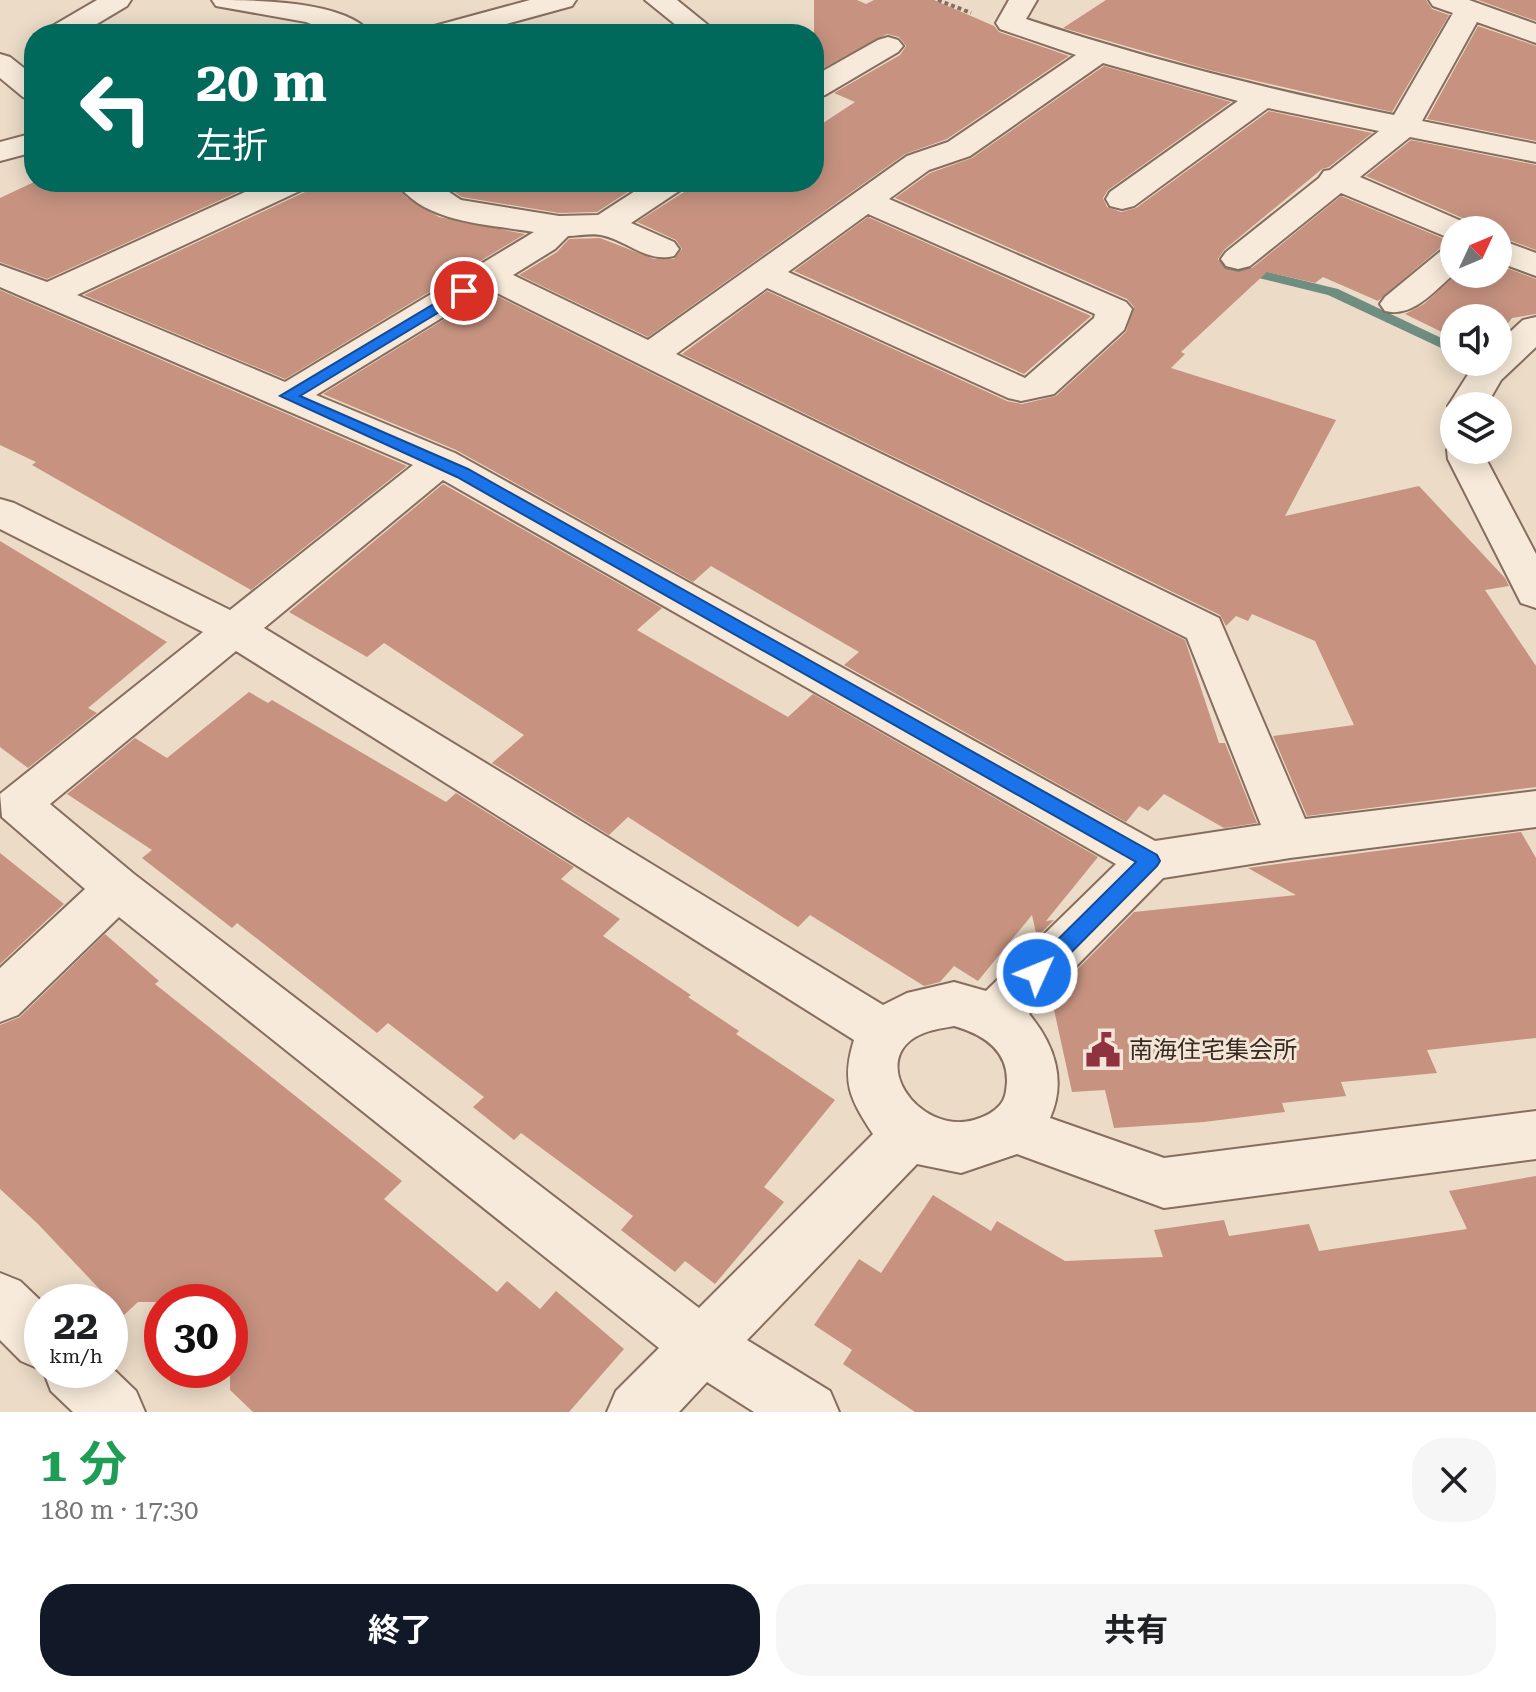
<!DOCTYPE html>
<html lang="ja">
<head>
<meta charset="utf-8">
<style>
	body { margin:0; font-family:"Roboto Serif","Noto Sans JP",serif; background:#f6f6f6; color:#202124; height:100vh; display:flex; flex-direction:column; font-size:30px; white-space:nowrap }
	* { box-sizing:border-box; margin:0 }
	p { font-size:26px; color:#757577 }
	.icon { flex:none; width:44px; height:44px; fill:none; stroke:currentColor; stroke-width:2; stroke-linecap:round; stroke-linejoin:round }
	.map { position:relative; height:1412px; overflow:hidden }
	.drawer { display:flex; flex-direction:column; background:#fff; flex:1 }
	.drawer>* { flex:none }
	.hud { position:absolute; left:24px; top:24px; width:800px; height:168px; border-radius:32px; box-shadow:0 4px 20px #0003; background:#00695c; color:#fff; overflow:hidden }
	.needle { width:52px; rotate:46deg }
	.buttons { position:absolute; left:1440px; top:216px; display:grid; gap:16px }
	.buttons a { display:grid; place-items:center; width:72px; height:72px; border-radius:50%; background:#fff; box-shadow:0 4px 20px #0003; font-size:40px }
	.speed { position:absolute; left:24px; top:1284px; display:flex; gap:16px; font-size:40px; font-weight:700; text-align:center }
	.speed>* { display:grid; place-content:center; width:104px; height:104px; border-radius:50%; background:#fff; box-shadow:0 4px 20px #0003; line-height:1 }
	.speed small { font-size:20px; font-weight:400 }
	.speed .limit { border:12px solid #d22; background:#fff; color:#111 }
	.pin { position:absolute; display:grid; place-items:center; width:68px; height:68px; color:#fff; margin:-34px; border:4px solid #fff; border-radius:50%; box-shadow:0 2px 8px #0007 }
	.me { position:absolute; width:88px; margin:-44px; rotate:46deg; stroke-linejoin:round; filter:drop-shadow(0 0 6px #0008) }
	.turn { display:flex; align-items:center; gap:28px; height:168px; padding:0 40px; font-size:36px }
	.turn .icon { width:104px; height:104px; stroke-width:2.5 }
	.turn b { display:block; font-size:56px; line-height:68px }
	.round { display:grid; place-items:center; flex:none; width:84px; height:84px; border-radius:32px; background:#f6f6f6 }
	.overview { display:flex; align-items:center; justify-content:space-between; height:136px; padding:0 40px }
	h1 { font-size:48px; font-weight:700; line-height:60px; color:#1e9e55 }
	.button { display:flex; gap:16px; margin-top:auto; padding:16px 40px }
	.button a { flex:1; height:92px; border-radius:32px; background:#111827; color:#fff; font-size:32px; font-weight:700; line-height:92px; text-align:center }
	.button a+a { background:#f6f6f6; color:#202124 }
	.map>svg:first-child { display:block }
	.lines { fill:none; stroke-linecap:round; stroke-linejoin:round }
	.stream { fill:#6f8d81; fill-rule:evenodd }
	.building { fill:#c79380 }
	.minor-casing { stroke:#866d5e; stroke-width:4 }
	.path { stroke:#866d5e; stroke-width:4; stroke-dasharray:4 3; stroke-linecap:butt }
	.minor { fill:#f7eada; fill-rule:evenodd }
	.route { fill:#1a73e8; stroke:#114b97; stroke-width:2 }
	.labels { text-anchor:middle; dominant-baseline:central; stroke-width:6; stroke-linejoin:round; paint-order:stroke }
	.poi-label { font-size:24px; fill:#372820; stroke:#f3e6d6; text-anchor:start }
</style>
</head>
<body>
<div class="map">
<svg width="1536" height="1412" viewBox="0 0 1536 1412">
	<rect width="100%" height="100%" fill="#ebdbc7"/>
	<g class="lines">
		<!-- stream -->
		<path class="stream" d="M 1198,255 L 1338,289 L 1454,344 L 1454,354 L 1328,295 L 1193,262 L 1193,256 Z"/>
	</g>
	<!-- building -->
	<path class="building" d="M 814,0 L 857,0 L 866,4 L 874,0 L 934,0 L 994,26 L 999,32 L 1069,56 L 947,139 L 905,154 L 648,337 L 519,275 L 557,252 L 569,239 L 600,238 L 654,259 L 674,259 L 682,249 L 676,240 L 637,222 L 684,192 L 690,182 L 814,182 L 814,129 L 855,102 L 834,93 L 900,55 L 906,46 L 899,37 L 887,34 L 814,73 Z
		M 1106,0 L 1426,0 L 1432,9 L 1449,15 L 1392,112 L 1209,70 L 1063,28 Z
		M 1478,0 L 1536,0 L 1536,21 Z
		M 1478,26 L 1536,46 L 1536,141 L 1427,119 Z
		M 1104,66 L 1231,102 L 1108,190 L 1103,198 L 1107,207 L 1121,212 L 1136,208 L 1269,111 L 1372,133 L 1329,167 L 1322,169 L 1224,250 L 1218,259 L 1225,269 L 1239,272 L 1252,268 L 1341,196 L 1454,243 L 1440,248 L 1378,301 L 1323,277 L 1315,283 L 1267,272 L 1181,352 L 1185,354 L 1171,368 L 1336,420 L 1285,516 L 1419,486 L 1505,578 L 1509,586 L 1485,590 L 1536,666 L 1536,787 L 1307,816 L 1273,736 L 1354,725 L 1315,641 L 1252,614 L 1248,621 L 1236,616 L 1226,626 L 1220,615 L 682,354 L 767,291 L 1007,401 L 1022,404 L 1056,396 L 1126,332 L 1134,307 L 1127,299 L 895,198 L 930,173 L 972,158 Z
		M 1411,140 L 1536,165 L 1536,250 L 1498,236 L 1498,230 L 1474,230 L 1467,220 L 1366,176 Z
		M 34,182 L 260,182 L 47,279 L 0,262 L 0,198 Z
		M 312,182 L 393,182 L 407,198 L 439,217 L 525,234 L 285,379 L 84,295 L 305,192 Z
		M 439,182 L 643,182 L 597,212 L 559,213 L 462,197 Z
		M 868,217 L 1091,316 L 1024,374 L 794,271 Z
		M 1498,265 L 1536,279 L 1536,314 L 1512,318 L 1498,336 L 1498,318 L 1454,318 L 1454,338 L 1405,314 L 1424,304 L 1457,274 L 1498,274 Z
		M 0,290 L 407,466 L 251,590 L 32,465 L 36,462 L 0,445 Z
		M 489,292 L 1185,640 L 1219,743 L 1225,743 L 1257,823 L 1224,828 L 1164,794 L 1148,811 L 1139,806 L 1126,822 L 844,665 L 859,652 L 711,566 L 693,582 L 456,450 L 323,394 Z
		M 443,484 L 662,608 L 637,630 L 788,717 L 813,694 L 1098,857 L 1046,921 L 1054,920 L 1037,937 L 1032,915 L 978,981 L 954,966 L 940,982 L 924,986 L 810,915 L 798,927 L 628,817 L 609,835 L 492,763 L 524,735 L 384,643 L 367,657 L 289,612 Z
		M 0,541 L 167,642 L 88,708 L 97,713 L 28,768 L 0,747 Z
		M 249,692 L 268,703 L 272,700 L 446,802 L 456,793 L 574,867 L 561,879 L 620,919 L 603,936 L 691,995 L 688,997 L 739,1031 L 736,1034 L 835,1100 L 764,1187 L 784,1202 L 715,1284 L 685,1261 L 675,1272 L 621,1230 L 633,1216 L 521,1133 L 514,1140 L 473,1107 L 484,1097 L 388,1023 L 377,1033 L 237,923 L 232,928 L 142,858 L 152,850 L 67,794 L 135,738 L 167,758 Z
		M 1521,832 L 1536,858 L 1536,1038 L 1427,1050 L 1437,1073 L 1341,1082 L 1346,1096 L 1282,1103 L 1285,1112 L 1204,1122 L 1114,1128 L 1105,1090 L 1072,1092 L 1051,996 L 1134,912 L 1296,895 L 1248,868 Z
		M 0,853 L 64,904 L 0,964 Z
		M 105,934 L 159,981 L 155,984 L 402,1181 L 384,1199 L 497,1292 L 507,1281 L 540,1309 L 556,1291 L 624,1349 L 569,1412 L 253,1412 L 230,1390 L 230,1302 L 138,1302 L 124,1315 L 38,1224 L 0,1189 L 0,1025 L 20,1017 Z
		M 1536,1176 L 1536,1412 L 915,1412 L 843,1364 L 852,1350 L 814,1325 L 859,1259 L 881,1273 L 933,1195 L 991,1231 L 997,1221 L 1065,1261 L 1163,1257 L 1154,1230 L 1224,1220 L 1229,1236 L 1309,1224 L 1319,1251 L 1467,1229 L 1449,1191 Z"/>
	<g class="lines">
		<!-- minor casing -->
		<g class="minor-casing">
			<path id="minor" d="M 97,0 L 131,0 L 127,6 L 80,34 L 45,34 L 49,28 Z
				M 212,0 C 251,0 347,0 371,34 L 336,34 L 306,22 L 216,6 Z
				M 530,0 L 576,0 L 572,6 L 470,34 L 423,34 L 427,28 Z
				M 645,0 L 677,0 L 719,34 L 687,34 Z
				M 1009,0 L 1037,0 L 1026,19 C 1147,59 1269,90 1394,115 L 1453,13 L 1433,6 L 1429,0 L 1469,0 L 1536,24 L 1536,43 L 1477,22 L 1422,121 L 1536,144 L 1536,162 L 1410,137 L 1360,177 L 1466,223 L 1471,230 L 1454,230 L 1454,240 L 1341,193 L 1250,266 L 1238,269 L 1226,266 L 1221,259 L 1226,252 L 1319,178 L 1324,171 L 1330,170 L 1379,131 L 1268,108 L 1134,206 L 1122,209 L 1110,206 L 1106,199 L 1110,192 L 1238,101 L 1103,63 L 970,156 L 929,170 L 889,199 L 1126,302 L 1132,309 L 1124,330 L 1054,394 L 1021,401 L 1008,398 L 767,288 L 676,354 L 1219,618 L 1305,819 L 1536,791 L 1536,827 L 1290,858 L 1163,878 L 1029,1014 C 1054,1044 1067,1080 1050,1118 L 1164,1158 L 1536,1111 L 1536,1159 L 1164,1208 L 1017,1154 L 961,1173 L 917,1164 L 747,1340 L 830,1391 L 839,1412 L 754,1412 L 707,1382 L 679,1412 L 607,1412 L 616,1391 L 659,1348 L 119,917 L 18,1015 L 0,1022 L 0,968 L 85,889 L 2,817 L 0,794 L 203,632 L 0,529 L 0,499 L 14,503 L 230,610 L 413,465 L 0,287 L 0,265 L 47,282 L 267,182 L 309,182 L 304,189 L 77,295 L 285,382 L 534,232 C 489,224 425,224 396,182 L 434,182 L 461,200 L 559,216 L 598,215 L 649,182 L 687,182 L 682,189 L 631,223 L 674,242 L 679,249 L 674,256 C 646,263 627,240 601,235 C 591,233 578,236 568,236 L 555,249 L 513,275 L 648,340 L 907,156 L 948,142 L 1076,55 L 1000,29 L 996,23 ZM 868,214 L 1095,314 L 1094,318 L 1025,378 L 788,272 ZM 489,289 L 1187,638 L 1261,825 L 1155,841 L 455,453 L 316,395 ZM 443,480 L 1116,864 L 986,991 L 954,982 L 907,993 L 883,1005 L 264,628 ZM 236,651 L 854,1040 C 841,1082 850,1099 873,1134 L 699,1308 L 134,874 L 50,804 ZM 954,1026 C 982,1034 1008,1049 1007,1082 C 1006,1091 1006,1098 1000,1105 C 993,1113 984,1117 974,1120 C 917,1136 864,1056 924,1033 C 934,1029 944,1028 954,1026 Z
				M 888,37 L 898,40 L 903,46 L 898,52 L 825,95 L 814,98 L 814,76 L 878,40 Z
				M 0,54 L 10,57 L 34,76 L 34,100 L 23,97 L 0,78 Z
				M 34,133 L 34,152 L 0,161 L 0,142 Z
				M 1498,239 L 1536,253 L 1536,276 L 1498,262 Z
				M 1454,247 L 1454,274 C 1434,291 1413,318 1385,311 L 1380,304 L 1385,297 L 1442,250 Z
				M 1536,317 L 1536,347 L 1501,380 L 1486,406 L 1454,406 L 1454,414 L 1448,406 L 1474,365 L 1477,362 L 1498,362 L 1498,343 L 1523,320 Z
				M 1454,441 L 1454,450 L 1485,450 L 1486,459 L 1536,554 L 1536,608 L 1521,603 L 1448,459 L 1447,450 Z
				M 0,1273 L 20,1281 L 42,1302 L 42,1370 L 21,1361 L 0,1340 Z
				M 110,1366 L 136,1391 L 145,1412 L 73,1412 L 51,1391 L 43,1370 L 110,1370 Z"/>
		</g>
		<!-- path -->
		<path class="path" d="M 938,0 L 971,13"/>
		<!-- minor -->
		<use href="#minor" class="minor"/>
	</g>
	<!-- route -->
	<path class="route" d="M 464,286 L 471,291 L 469,294 L 300,396 L 468,469 L 1157,855 L 1160,861 L 1157,866 L 1045,979 L 1037,982 L 1030,979 L 1027,973 L 1030,967 L 1136,862 L 457,477 L 280,396 Z"/>
	<!-- icons -->
	<defs>
		<g id="civic-bare" transform="scale(2.76)"><path d="M-.6-6.5H3V-4.5H.6V-3L4-1V1h2V6H-6V1h2V-1L-.6-3ZM-1.2 2.5V6h2.4V2.5Z" fill="#913241" stroke="#f3e6d6" stroke-width="2.5" paint-order="stroke"/></g>
	</defs>
	<g fill-rule="evenodd">
		<use href="#civic-bare" x="1103" y="1050"/>
	</g>
	<g class="labels">
		<!-- poi labels -->
		<g class="poi-label">
			<text x="1129" y="1050">南海住宅集会所</text>
		</g>
	</g>
</svg>
<div class="buttons">
<a><svg class="needle" viewBox="-14 -14 28 28"><path d="M0-13l5 13h-10z" fill="#e53935"/><path d="M0 13l5-13h-10z" fill="#757577"/></svg></a>
<a><svg class="icon" aria-label="sound" viewBox="0 0 24 24"><path d="M4 9h4l5-4v14l-5-4H4zM17 9q2 3 0 6"/></svg></a>
<a><svg class="icon" aria-label="layers" viewBox="0 0 24 24"><path d="M12 4l9 5-9 5-9-5zM3 14l9 5 9-5"/></svg></a>
</div>
<div class="speed"><div>22<small>km/h</small></div><div class="limit">30</div></div>
<div class="pin" style="left:464px;top:291px;background:#d93025"><svg class="icon" aria-label="arrive" viewBox="0 0 24 24"><path d="M6 21V4h12l-3 4 3 4H6"/></svg></div>
<svg class="me" style="left:1037px;top:973px" viewBox="-20 -20 40 40"><circle r="17" fill="#1a73e8" stroke="#fff" stroke-width="3"/><path d="M0-11L8 9 0 5-8 9z" fill="#fff"/></svg>
<div class="hud">
<div class="turn"><svg class="icon" aria-label="left" viewBox="0 0 24 24"><path d="M17 20v-9H6M10 6l-5 5 5 5"/></svg><div><b>20 m</b>左折</div></div>
</div>
</div>
<section class="drawer">
<div class="overview"><div><h1>1 分</h1><p>180 m · 17:30</p></div><a class="round"><svg class="icon" aria-label="close" viewBox="0 0 24 24"><path d="M6 6l12 12M18 6L6 18"/></svg></a></div>
<div class="button"><a>終了</a><a>共有</a></div>
</section>
</body>
</html>
